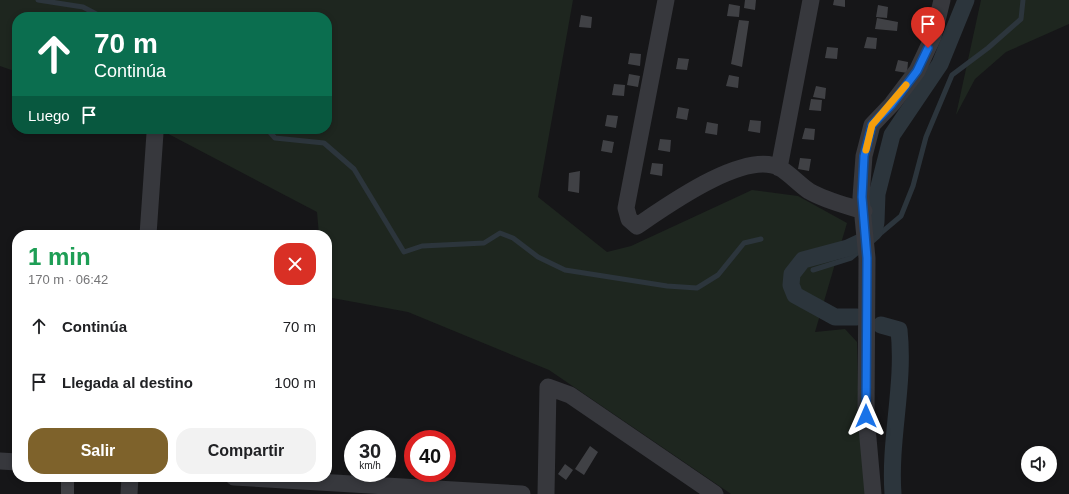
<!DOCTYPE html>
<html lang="es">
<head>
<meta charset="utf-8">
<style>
	body { margin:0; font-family:Arial,sans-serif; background:#f2f2f2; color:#202124; height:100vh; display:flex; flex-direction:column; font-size:15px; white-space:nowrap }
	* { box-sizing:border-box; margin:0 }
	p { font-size:13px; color:#757577 }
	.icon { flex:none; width:22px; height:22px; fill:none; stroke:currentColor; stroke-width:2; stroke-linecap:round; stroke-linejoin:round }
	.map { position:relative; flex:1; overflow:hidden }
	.drawer { position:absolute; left:12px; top:230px; width:320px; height:252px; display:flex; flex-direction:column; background:#fff; border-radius:16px; box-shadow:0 2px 6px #0003 }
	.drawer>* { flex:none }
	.hud { position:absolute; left:12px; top:12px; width:320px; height:122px; border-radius:16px; box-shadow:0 2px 6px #0003; background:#0b6e4f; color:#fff; overflow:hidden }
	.fabs { position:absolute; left:1021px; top:446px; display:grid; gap:8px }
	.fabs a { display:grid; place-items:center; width:36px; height:36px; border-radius:50%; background:#fff; box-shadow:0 2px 6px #0003; font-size:20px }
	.speed { position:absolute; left:344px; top:430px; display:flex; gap:8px; font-size:20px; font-weight:700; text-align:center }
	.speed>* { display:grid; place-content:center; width:52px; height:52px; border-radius:50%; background:#fff; box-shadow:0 2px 6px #0003; line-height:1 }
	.speed small { font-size:10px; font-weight:400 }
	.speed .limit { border:6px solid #d22; background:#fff; color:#111 }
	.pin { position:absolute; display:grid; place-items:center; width:34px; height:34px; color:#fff; margin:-41px -17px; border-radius:50% 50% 50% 0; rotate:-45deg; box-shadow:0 0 4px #0007 }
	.pin .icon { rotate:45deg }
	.me { position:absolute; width:44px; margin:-22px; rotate:0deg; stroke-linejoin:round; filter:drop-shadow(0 0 3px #0008) }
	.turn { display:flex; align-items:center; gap:14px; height:84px; padding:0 16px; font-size:18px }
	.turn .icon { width:52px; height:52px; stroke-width:2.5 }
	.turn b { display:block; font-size:28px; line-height:34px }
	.then { display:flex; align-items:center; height:38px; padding:0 16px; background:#0003; gap:8px; font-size:15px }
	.round { display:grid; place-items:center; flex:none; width:42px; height:42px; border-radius:16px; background:#f2f2f2 }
	.head { display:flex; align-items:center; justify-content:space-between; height:68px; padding:0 16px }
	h1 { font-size:24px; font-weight:700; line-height:30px; color:#1e9e55 }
	.action { display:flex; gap:8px; margin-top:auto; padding:8px 16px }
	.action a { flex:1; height:46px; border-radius:16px; background:#7e622b; color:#fff; font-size:16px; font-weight:700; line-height:46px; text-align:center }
	.action a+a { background:#f2f2f2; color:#202124 }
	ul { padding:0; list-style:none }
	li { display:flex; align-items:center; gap:12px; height:56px; padding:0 16px }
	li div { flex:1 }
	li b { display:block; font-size:15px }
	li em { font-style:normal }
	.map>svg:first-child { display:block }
	.green { fill:#1e261f }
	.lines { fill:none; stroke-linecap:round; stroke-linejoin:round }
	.stream { stroke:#2c353c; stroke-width:5 }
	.canal { stroke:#2c353c; stroke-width:17 }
	.building { fill:#404145 }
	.minor { stroke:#37383d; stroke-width:17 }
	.route-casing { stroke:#114b97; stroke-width:10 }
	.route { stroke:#1a73e8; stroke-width:7 }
	.slow { stroke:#f59e0b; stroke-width:7 }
</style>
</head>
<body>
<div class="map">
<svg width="1069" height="494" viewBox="0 0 1069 494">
	<rect width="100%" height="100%" fill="#161618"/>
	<!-- green -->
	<path class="green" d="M 0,0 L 573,0 L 538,197 L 607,252 L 631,246 L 752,190 L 798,196 L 847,223 L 815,332 L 845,329 L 857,342 L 859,430 L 867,494 L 731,494 L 549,370 L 408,312 L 327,297 L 327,235 L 319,235 L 317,212 L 159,129 L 327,129 L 327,17 L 17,17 L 17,72 L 0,66 Z
		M 981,0 L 1069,0 L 1069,24 L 1006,52 L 975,79 L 956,115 Z"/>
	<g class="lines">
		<!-- stream -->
		<path class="stream" d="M 38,0 L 83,7 L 102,17
			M 267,129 L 275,138 L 324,143 L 354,169 L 404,252 L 422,246 L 484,243 L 500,233 L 513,238 L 538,257 L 565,270 L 667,286 L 697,288 L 718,275 L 744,243 L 761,239
			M 869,243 L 901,216 L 913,186 L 926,137 L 952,75 L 988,48 L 1021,19 L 1023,0
			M 813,270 L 851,258 L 863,248"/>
		<!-- canal -->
		<path class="canal" d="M 857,317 L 835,317 L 795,295 L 791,285 L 792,274 L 803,260 L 848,248 L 865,240 L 874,232 L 876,222 L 877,194 L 892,135 L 940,64 L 966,0
			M 881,325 L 899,330 C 905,385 889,439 893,494"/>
	</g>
	<!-- building -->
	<path class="building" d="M 745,0 L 756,0 L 755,10 L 744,8 Z
		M 834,0 L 845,0 L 845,7 L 833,5 Z
		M 729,4 L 740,6 L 739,17 L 727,16 Z
		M 878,5 L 888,7 L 887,18 L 876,17 Z
		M 581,15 L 592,17 L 591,28 L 579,27 Z
		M 877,18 L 898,22 L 897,31 L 875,29 Z
		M 739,20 L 749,21 L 742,67 L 731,64 Z
		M 867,37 L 877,38 L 876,49 L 864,48 Z
		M 827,47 L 838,48 L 837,59 L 825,58 Z
		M 630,53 L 641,54 L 640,66 L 628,64 Z
		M 678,58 L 689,59 L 687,70 L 676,69 Z
		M 898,60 L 908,62 L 907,73 L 895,71 Z
		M 629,74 L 640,76 L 638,87 L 627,85 Z
		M 729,75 L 739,77 L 738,88 L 726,86 Z
		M 614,84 L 625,85 L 624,96 L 612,95 Z
		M 816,86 L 826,88 L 825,99 L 813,97 Z
		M 811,99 L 822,100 L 821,111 L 809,110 Z
		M 678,107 L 689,109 L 687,120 L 676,118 Z
		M 607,115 L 618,116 L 616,128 L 605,126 Z
		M 750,120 L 761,121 L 760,133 L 748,131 Z
		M 707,122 L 718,124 L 717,135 L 705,133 Z
		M 805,128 L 815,129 L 814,140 L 802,139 Z
		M 660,139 L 671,140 L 670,152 L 658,150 Z
		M 603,140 L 614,142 L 612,153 L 601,151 Z
		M 800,158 L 811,159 L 809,171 L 798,169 Z
		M 652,163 L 663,164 L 662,176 L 650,174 Z
		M 580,171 L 579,193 L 568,191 L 569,173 Z
		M 14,375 L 17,375 L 17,392 L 14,392 Z
		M 590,446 L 598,452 L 584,475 L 575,469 Z
		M 565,464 L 573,470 L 566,480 L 558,474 Z
		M 61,481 L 74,481 L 74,494 L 61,494 Z"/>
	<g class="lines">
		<!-- minor -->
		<path class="minor" d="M 666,0 L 626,208 L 629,219 L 637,226 C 665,207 745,149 780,168 C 790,174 799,184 809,191 C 826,201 845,205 864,211
			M 779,168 L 811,0
			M 148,235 L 155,133
			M 0,461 L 17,462
			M 234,477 L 522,494
			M 129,494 L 130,477
			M 546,494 L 548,387 L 570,395 L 715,494
			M 873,494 L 866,416 L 867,258 L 861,197 L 864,156 L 872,125 L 892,104 L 917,71 L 933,37 L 942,0"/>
	</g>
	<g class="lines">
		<!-- route casing -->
		<g class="route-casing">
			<path id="route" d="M 866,416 L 867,258 L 862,197 L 864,156 L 872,125 L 892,104 L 917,71 L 928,48"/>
		</g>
		<!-- route -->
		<use href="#route" class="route"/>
		<!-- slow -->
		<path class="slow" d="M 866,150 L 872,125 L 906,85"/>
	</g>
</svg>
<div class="fabs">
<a><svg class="icon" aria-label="sound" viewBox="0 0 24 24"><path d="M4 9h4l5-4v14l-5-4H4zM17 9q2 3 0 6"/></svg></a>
</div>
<div class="speed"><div>30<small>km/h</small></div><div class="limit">40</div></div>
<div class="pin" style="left:928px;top:48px;background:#d93025"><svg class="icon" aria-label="arrive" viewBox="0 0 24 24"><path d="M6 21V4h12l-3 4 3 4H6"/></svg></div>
<svg class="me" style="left:866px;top:416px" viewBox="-20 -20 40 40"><path d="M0-17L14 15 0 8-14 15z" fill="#1a73e8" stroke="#fff" stroke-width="4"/></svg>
<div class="hud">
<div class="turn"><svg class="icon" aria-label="ahead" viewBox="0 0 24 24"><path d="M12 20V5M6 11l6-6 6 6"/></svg><div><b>70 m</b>Continúa</div></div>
<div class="then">Luego<svg class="icon" aria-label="arrive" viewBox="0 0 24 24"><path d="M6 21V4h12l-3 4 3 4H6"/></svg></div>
</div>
<section class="drawer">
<div class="head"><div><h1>1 min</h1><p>170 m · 06:42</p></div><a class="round" style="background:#d93025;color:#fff"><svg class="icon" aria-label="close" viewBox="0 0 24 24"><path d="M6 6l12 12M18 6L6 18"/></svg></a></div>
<ul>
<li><svg class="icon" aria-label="ahead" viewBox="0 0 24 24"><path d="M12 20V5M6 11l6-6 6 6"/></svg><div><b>Continúa</b></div><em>70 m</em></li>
<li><svg class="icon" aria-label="arrive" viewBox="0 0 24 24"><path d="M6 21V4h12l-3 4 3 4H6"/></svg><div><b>Llegada al destino</b></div><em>100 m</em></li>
</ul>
<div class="action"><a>Salir</a><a>Compartir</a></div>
</section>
</div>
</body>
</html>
